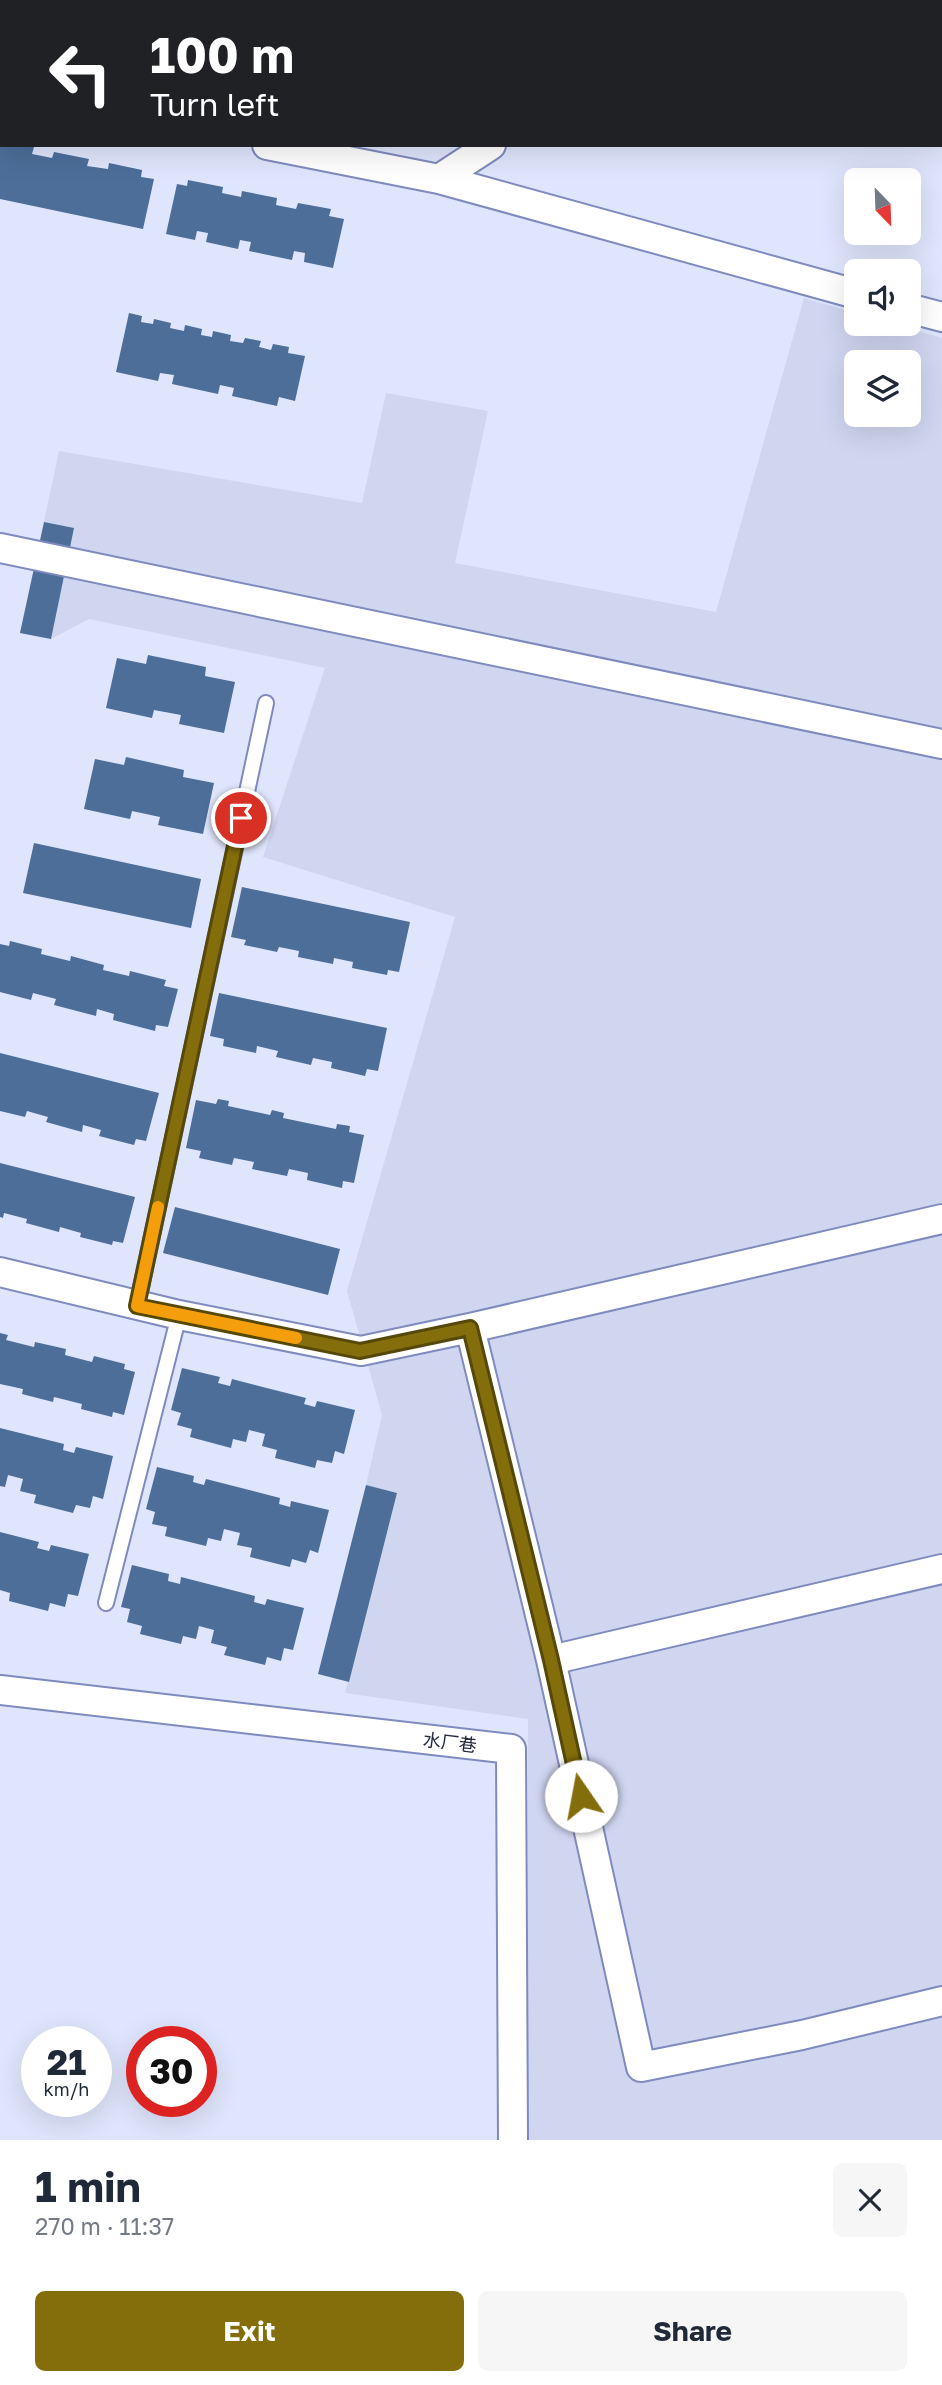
<!DOCTYPE html>
<html lang="en">
<head>
<meta charset="utf-8">
<style>
	body { margin:0; font-family:"Golos Text","Noto Sans SC",sans-serif; background:#f6f6f7; color:#1f2937; height:100vh; display:flex; flex-direction:column; font-size:26px; white-space:nowrap }
	* { box-sizing:border-box; margin:0 }
	p { font-size:23px; color:#747a83 }
	.icon { flex:none; width:38px; height:38px; fill:none; stroke:currentColor; stroke-width:2; stroke-linecap:round; stroke-linejoin:round }
	.map { position:relative; height:2140px; overflow:hidden }
	.sheet { display:flex; flex-direction:column; background:#fff; flex:1 }
	.sheet>* { flex:none }
	.top-card { position:absolute; left:0px; top:0px; width:943px; height:147px; box-shadow:0 7px 28px #0002; background:#202124; color:#fff; overflow:hidden }
	.needle { width:46px; rotate:157deg }
	.controls { position:absolute; left:844px; top:168px; display:grid; gap:14px }
	.controls a { display:grid; place-items:center; width:77px; height:77px; border-radius:10px; background:#fff; box-shadow:0 7px 28px #0002; font-size:35px }
	.speed { position:absolute; left:21px; top:2026px; display:flex; gap:14px; font-size:35px; font-weight:700; text-align:center }
	.speed>* { display:grid; place-content:center; width:91px; height:91px; border-radius:50%; background:#fff; box-shadow:0 7px 28px #0002; line-height:1 }
	.speed small { font-size:18px; font-weight:400 }
	.speed .limit { border:10px solid #d22; background:#fff; color:#111 }
	.pin { position:absolute; display:grid; place-items:center; width:60px; height:60px; color:#fff; margin:-30px; border:4px solid #fff; border-radius:50%; box-shadow:0 2px 7px #0007 }
	.me { position:absolute; width:77px; margin:-38px; rotate:348deg; stroke-linejoin:round; filter:drop-shadow(0 0 5px #0008) }
	.turn { display:flex; align-items:center; gap:24px; height:147px; padding:0 35px; font-size:32px }
	.turn .icon { width:91px; height:91px; stroke-width:2.5 }
	.turn b { display:block; font-size:49px; line-height:60px }
	.round { display:grid; place-items:center; flex:none; width:74px; height:74px; border-radius:10px; background:#f6f6f7 }
	.summary { display:flex; align-items:center; justify-content:space-between; height:119px; padding:0 35px }
	h1 { font-size:42px; font-weight:700; line-height:52px }
	.cta { display:flex; gap:14px; margin-top:auto; padding:14px 35px }
	.cta a { flex:1; height:80px; border-radius:10px; background:#846e0c; color:#fff; font-size:28px; font-weight:700; line-height:80px; text-align:center }
	.cta a+a { background:#f6f6f7; color:#1f2937 }
	.map>svg:first-child { display:block }
	.built { fill:#d0d6f0; fill-rule:evenodd }
	.building { fill:#4c6e99 }
	.lines { fill:none; stroke-linecap:round; stroke-linejoin:round }
	.service-casing { stroke:#7f8abe; stroke-width:18 }
	.minor-casing { stroke:#7f8abe; stroke-width:32 }
	.service { stroke:#fff; stroke-width:14 }
	.minor { stroke:#fff; stroke-width:28 }
	.route-casing { stroke:#564808; stroke-width:18 }
	.route { stroke:#846e0c; stroke-width:12 }
	.slow { stroke:#f59e0b; stroke-width:12 }
	.labels { text-anchor:middle; dominant-baseline:central; stroke-width:7; stroke-linejoin:round; paint-order:stroke }
	.street-label { font-size:18px; fill:#24293e; stroke:#fff }
</style>
</head>
<body>
<div class="map">
<svg width="942" height="2140" viewBox="0 0 942 2140">
	<rect width="100%" height="100%" fill="#dfe5fc"/>
	<!-- built -->
	<path class="built" d="M 804,298 L 856,313 L 856,324 L 893,324 L 942,338 L 942,2140 L 527,2140 L 528,1719 L 345,1693 L 397,1493 L 366,1485 L 382,1415 L 347,1291 L 455,917 L 263,857 L 325,668 L 89,619 L 51,639 L 20,633 L 59,451 L 362,503 L 386,393 L 488,411 L 455,563 L 716,612 ZM 856,362 L 908,362 L 908,415 L 856,415 Z"/>
	<!-- building -->
	<path class="building" d="M 0,145 L 34,147 L 32,154 L 52,158 L 54,152 L 89,159 L 87,166 L 108,169 L 109,163 L 142,170 L 141,177 L 154,179 L 143,229 L 0,199 Z
		M 188,180 L 223,187 L 222,193 L 241,197 L 242,191 L 277,198 L 276,205 L 296,209 L 298,203 L 331,209 L 329,216 L 344,219 L 333,268 L 304,262 L 305,253 L 294,251 L 292,260 L 249,251 L 251,242 L 240,240 L 238,249 L 206,242 L 208,233 L 197,231 L 195,240 L 166,234 L 177,184 L 187,186 Z
		M 129,313 L 142,316 L 141,322 L 153,324 L 154,319 L 171,323 L 170,328 L 184,331 L 185,325 L 202,329 L 201,335 L 212,337 L 213,331 L 231,335 L 230,341 L 243,343 L 245,338 L 261,341 L 259,347 L 271,350 L 273,344 L 289,347 L 288,353 L 305,356 L 295,401 L 279,397 L 277,406 L 232,396 L 234,388 L 220,385 L 218,394 L 172,384 L 174,375 L 160,373 L 158,381 L 116,372 Z
		M 44,522 L 74,528 L 51,639 L 20,633 Z
		M 148,655 L 206,667 L 205,676 L 235,682 L 224,733 L 179,724 L 181,715 L 154,710 L 152,718 L 106,708 L 117,658 L 146,664 Z
		M 126,757 L 184,770 L 183,777 L 214,783 L 203,834 L 158,825 L 160,817 L 132,811 L 130,819 L 84,809 L 95,759 L 124,765 Z
		M 34,843 L 201,879 L 191,928 L 23,893 Z
		M 242,887 L 410,922 L 399,972 L 388,970 L 387,975 L 352,968 L 353,962 L 334,958 L 333,964 L 298,957 L 299,951 L 279,947 L 277,952 L 244,945 L 246,940 L 231,937 Z
		M 10,941 L 42,949 L 41,954 L 70,961 L 71,956 L 104,965 L 103,970 L 129,976 L 130,971 L 166,980 L 164,986 L 178,989 L 168,1027 L 156,1025 L 155,1031 L 113,1020 L 114,1014 L 97,1009 L 96,1016 L 54,1005 L 56,999 L 33,993 L 31,1000 L 0,992 L 0,944 L 9,946 Z
		M 219,993 L 387,1028 L 378,1071 L 367,1069 L 365,1076 L 331,1068 L 332,1062 L 313,1058 L 311,1065 L 276,1057 L 278,1051 L 257,1046 L 256,1053 L 223,1046 L 224,1039 L 210,1036 Z
		M 0,1053 L 159,1093 L 146,1141 L 136,1139 L 134,1145 L 99,1136 L 101,1130 L 83,1125 L 82,1132 L 46,1122 L 48,1117 L 27,1111 L 25,1117 L 0,1111 Z
		M 218,1099 L 229,1101 L 228,1106 L 270,1115 L 272,1110 L 284,1113 L 283,1118 L 336,1129 L 337,1124 L 350,1126 L 349,1132 L 364,1135 L 354,1183 L 343,1181 L 342,1188 L 307,1180 L 308,1173 L 289,1169 L 287,1176 L 252,1169 L 254,1162 L 234,1158 L 232,1165 L 199,1158 L 201,1151 L 186,1148 L 196,1100 L 216,1104 Z
		M 0,1163 L 135,1197 L 123,1243 L 113,1241 L 112,1245 L 80,1237 L 81,1233 L 60,1227 L 59,1232 L 26,1223 L 27,1219 L 4,1213 L 3,1218 L 0,1217 Z
		M 175,1207 L 340,1249 L 328,1295 L 163,1253 Z
		M 0,1333 L 8,1335 L 6,1340 L 34,1347 L 35,1342 L 66,1349 L 65,1355 L 92,1362 L 94,1356 L 125,1364 L 124,1369 L 135,1372 L 124,1415 L 113,1412 L 112,1417 L 81,1409 L 82,1404 L 54,1397 L 53,1402 L 22,1394 L 23,1389 L 0,1384 Z
		M 182,1368 L 220,1377 L 218,1383 L 230,1386 L 232,1379 L 306,1398 L 304,1404 L 315,1407 L 317,1401 L 355,1410 L 344,1454 L 335,1451 L 332,1463 L 317,1460 L 315,1468 L 275,1458 L 277,1450 L 262,1446 L 265,1434 L 249,1430 L 246,1442 L 233,1439 L 231,1448 L 190,1437 L 192,1429 L 177,1425 L 181,1413 L 171,1410 Z
		M 0,1428 L 64,1444 L 63,1450 L 74,1453 L 76,1447 L 113,1456 L 103,1499 L 93,1496 L 90,1508 L 76,1505 L 73,1513 L 34,1503 L 36,1495 L 20,1491 L 23,1479 L 8,1475 L 5,1487 L 0,1486 Z
		M 157,1467 L 194,1476 L 193,1482 L 204,1485 L 206,1479 L 280,1498 L 279,1504 L 290,1507 L 291,1501 L 329,1510 L 318,1553 L 310,1550 L 306,1563 L 292,1559 L 290,1567 L 250,1557 L 252,1548 L 237,1545 L 240,1533 L 224,1529 L 221,1541 L 208,1538 L 206,1546 L 165,1536 L 167,1527 L 152,1524 L 155,1512 L 146,1509 Z
		M 366,1485 L 397,1493 L 349,1682 L 318,1674 Z
		M 0,1532 L 39,1542 L 37,1548 L 49,1551 L 51,1545 L 89,1554 L 78,1596 L 68,1594 L 65,1607 L 50,1603 L 48,1611 L 9,1601 L 10,1593 L 0,1590 Z
		M 132,1565 L 169,1574 L 168,1581 L 180,1584 L 181,1577 L 255,1596 L 254,1602 L 265,1605 L 267,1599 L 304,1608 L 293,1650 L 284,1648 L 281,1661 L 267,1657 L 265,1665 L 224,1655 L 227,1647 L 211,1643 L 214,1630 L 199,1626 L 196,1639 L 183,1636 L 181,1644 L 140,1634 L 142,1626 L 127,1622 L 130,1609 L 121,1607 Z"/>
	<g class="lines">
		<!-- service casing -->
		<g class="service-casing">
			<path id="service" d="M 137,1306 L 266,703
				M 106,1603 L 179,1315"/>
		</g>
		<!-- minor casing -->
		<g class="minor-casing">
			<path id="minor" d="M 780,2 L 784,0
				M 0,92 L 2,93
				M 267,145 L 439,179 L 856,294
				M 439,179 L 491,145
				M 908,308 L 942,317
				M 0,548 L 942,744
				M 0,1272 L 179,1315 L 361,1351 L 470,1328 L 942,1219
				M 470,1328 L 551,1660 L 942,1569
				M 551,1660 L 641,2067 L 802,2035 L 942,2001
				M 0,1690 L 511,1749 L 513,2140"/>
		</g>
		<!-- service -->
		<use href="#service" class="service"/>
		<!-- minor -->
		<use href="#minor" class="minor"/>
	</g>
	<g class="lines">
		<!-- route casing -->
		<g class="route-casing">
			<path id="route" d="M 241,818 L 137,1306 L 360,1351 L 470,1328 L 551,1660 L 581,1796"/>
		</g>
		<!-- route -->
		<use href="#route" class="route"/>
		<!-- slow -->
		<path class="slow" d="M 158,1207 L 137,1306 L 296,1338"/>
	</g>
	<g class="labels">
		<!-- street labels -->
		<g class="street-label">
			<text transform="translate(450 1742) rotate(7)">水厂巷</text>
		</g>
	</g>
</svg>
<div class="controls">
<a><svg class="needle" viewBox="-14 -14 28 28"><path d="M0-13l5 13h-10z" fill="#e53935"/><path d="M0 13l5-13h-10z" fill="#747a83"/></svg></a>
<a><svg class="icon" aria-label="sound" viewBox="0 0 24 24"><path d="M4 9h4l5-4v14l-5-4H4zM17 9q2 3 0 6"/></svg></a>
<a><svg class="icon" aria-label="layers" viewBox="0 0 24 24"><path d="M12 4l9 5-9 5-9-5zM3 14l9 5 9-5"/></svg></a>
</div>
<div class="speed"><div>21<small>km/h</small></div><div class="limit">30</div></div>
<div class="pin" style="left:241px;top:818px;background:#d93025"><svg class="icon" aria-label="arrive" viewBox="0 0 24 24"><path d="M6 21V4h12l-3 4 3 4H6"/></svg></div>
<svg class="me" style="left:581px;top:1796px" viewBox="-20 -20 40 40"><circle r="19" fill="#fff"/><path d="M0-13L10 11 0 6-10 11z" fill="#846e0c"/></svg>
<div class="top-card">
<div class="turn"><svg class="icon" aria-label="left" viewBox="0 0 24 24"><path d="M17 20v-9H6M10 6l-5 5 5 5"/></svg><div><b>100 m</b>Turn left</div></div>
</div>
</div>
<section class="sheet">
<div class="summary"><div><h1>1 min</h1><p>270 m · 11:37</p></div><a class="round"><svg class="icon" aria-label="close" viewBox="0 0 24 24"><path d="M6 6l12 12M18 6L6 18"/></svg></a></div>
<div class="cta"><a>Exit</a><a>Share</a></div>
</section>
</body>
</html>
